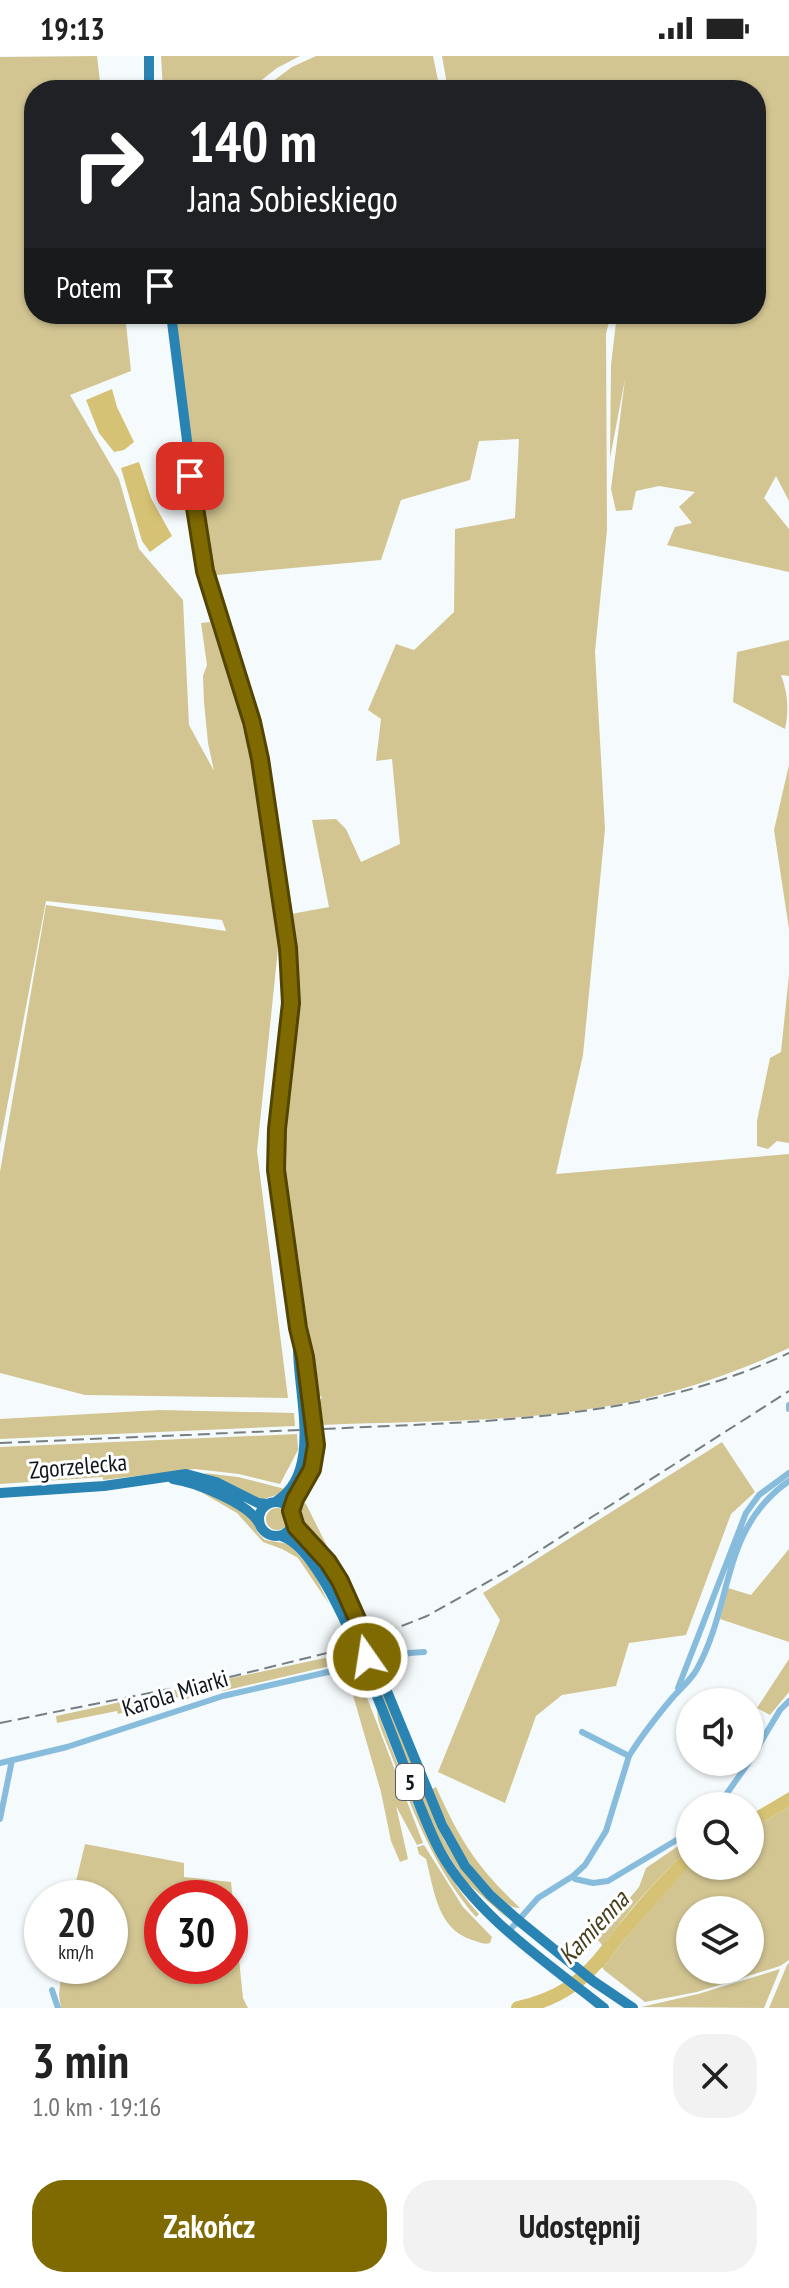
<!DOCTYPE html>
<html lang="pl">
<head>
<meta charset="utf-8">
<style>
	body { margin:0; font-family:"PT Sans Narrow",sans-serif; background:#f2f2f2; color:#222; height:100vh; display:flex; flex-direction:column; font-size:30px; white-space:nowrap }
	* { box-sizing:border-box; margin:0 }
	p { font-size:26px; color:#767676 }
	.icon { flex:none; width:44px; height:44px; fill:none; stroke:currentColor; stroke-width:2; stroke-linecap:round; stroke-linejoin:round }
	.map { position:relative; height:1952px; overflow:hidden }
	.side { display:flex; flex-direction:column; background:#fff; flex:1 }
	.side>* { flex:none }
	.guide { position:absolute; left:24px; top:24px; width:742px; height:244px; border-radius:32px; box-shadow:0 2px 6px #0004; background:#202124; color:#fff; overflow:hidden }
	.controls { position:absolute; left:676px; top:1632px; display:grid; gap:16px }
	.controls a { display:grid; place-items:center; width:88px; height:88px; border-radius:50%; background:#fff; box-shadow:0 2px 6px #0004; font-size:40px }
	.speed { position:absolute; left:24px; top:1824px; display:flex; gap:16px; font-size:40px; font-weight:700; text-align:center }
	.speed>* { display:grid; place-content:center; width:104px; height:104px; border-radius:50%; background:#fff; box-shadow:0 2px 6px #0004; line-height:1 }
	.speed small { font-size:20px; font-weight:400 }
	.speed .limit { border:12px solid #d22; background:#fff; color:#111 }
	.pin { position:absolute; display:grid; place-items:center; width:68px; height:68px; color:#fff; margin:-34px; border-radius:16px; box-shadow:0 4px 12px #0006 }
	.me { position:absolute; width:88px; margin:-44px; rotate:347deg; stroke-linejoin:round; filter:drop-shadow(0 0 6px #0008) }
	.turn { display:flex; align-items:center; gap:28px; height:168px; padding:0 32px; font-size:36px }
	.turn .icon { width:104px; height:104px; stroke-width:2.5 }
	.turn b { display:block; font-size:56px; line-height:68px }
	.then { display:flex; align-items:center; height:76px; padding:0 32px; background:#0003; gap:16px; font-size:30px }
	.round { display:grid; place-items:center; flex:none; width:84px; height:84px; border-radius:32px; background:#f2f2f2 }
	.head { display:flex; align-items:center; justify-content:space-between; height:136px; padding:0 32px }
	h1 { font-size:48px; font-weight:700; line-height:60px }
	.action { display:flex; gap:16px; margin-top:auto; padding:16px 32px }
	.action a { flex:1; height:92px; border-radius:32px; background:#7f6a02; color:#fff; font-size:32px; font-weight:700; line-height:92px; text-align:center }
	.action a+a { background:#f2f2f2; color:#222 }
	.status { display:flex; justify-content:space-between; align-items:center; height:56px; padding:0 40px; background:#fff; direction:ltr }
	.status svg { height:22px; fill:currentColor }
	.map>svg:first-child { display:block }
	.green { fill:#d2c592; fill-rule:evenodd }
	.water { fill:#d6c274 }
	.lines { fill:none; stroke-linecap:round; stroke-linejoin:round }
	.river { stroke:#d6c274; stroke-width:14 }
	.minor { stroke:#87bcdd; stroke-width:6 }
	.primary { stroke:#2984b3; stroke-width:10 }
	.rail { stroke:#777e81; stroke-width:2; stroke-dasharray:12 6; stroke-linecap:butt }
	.route-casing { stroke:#534501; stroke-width:20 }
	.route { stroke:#7f6a02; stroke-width:14 }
	.labels { text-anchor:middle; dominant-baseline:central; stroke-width:6; stroke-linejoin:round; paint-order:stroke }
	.shield { fill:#fff; stroke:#575d5f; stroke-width:2 }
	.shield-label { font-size:22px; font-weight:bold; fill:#0f171b }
	.street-label { font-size:24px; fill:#0f171b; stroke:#fff }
	.water-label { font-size:26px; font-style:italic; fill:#483f1d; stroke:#fff }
</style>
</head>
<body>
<div class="status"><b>19:13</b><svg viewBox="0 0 49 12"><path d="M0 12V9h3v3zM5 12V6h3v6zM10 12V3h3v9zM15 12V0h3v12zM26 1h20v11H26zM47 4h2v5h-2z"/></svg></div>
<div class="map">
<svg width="789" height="1952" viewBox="0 0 789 1952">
	<rect width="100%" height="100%" fill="#f5fafc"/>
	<!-- green -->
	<path class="green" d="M 97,0 L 101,34 L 34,34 L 34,258 L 125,258 L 131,315 L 70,339 L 119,423 L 139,493 L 183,544 L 189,669 L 214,715 L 208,687 L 204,646 L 203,620 L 207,609 L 201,567 L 210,566 L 237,648 L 253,711 L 279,883 L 257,1095 L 288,1342 L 85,1339 L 0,1317 L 0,1116 L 46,849 L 226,875 L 222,864 L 46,845 L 0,1088 L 0,1 Z
		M 161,0 L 300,0 L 277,12 L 249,34 L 163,34 Z
		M 316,0 L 433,0 L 440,34 L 261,34 L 292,11 Z
		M 442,0 L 789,0 L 789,445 L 776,420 L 764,442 L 789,473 L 789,516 L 667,489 L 675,471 L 692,467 L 679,451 L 695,436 L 659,430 L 636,435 L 632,454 L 616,455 L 611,433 L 625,323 L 610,402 L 611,309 L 617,258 L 756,258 L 756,34 L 448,34 Z
		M 171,258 L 611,258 L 606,278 L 607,474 L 595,596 L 605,773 L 583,999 L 556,1118 L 789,1098 L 789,1292 C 729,1320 662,1342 596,1352 C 506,1367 412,1365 321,1369 L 318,1349 L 322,1341 L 319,1339 L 315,1344 L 283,1113 L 284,1072 L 298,947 L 291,858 L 329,851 L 312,764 L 336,763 L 346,773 L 361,806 L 400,788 L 392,703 L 376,705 L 381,663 L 368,654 L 396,588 L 414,594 L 454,556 L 455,473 L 515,462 L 519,383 L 479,385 L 470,424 L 401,444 L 381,504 L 206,520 Z
		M 789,584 L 789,620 L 781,619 C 788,637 789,655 785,673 L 733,646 L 737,596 Z
		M 789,709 L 789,873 L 774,774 Z
		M 789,919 L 789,1087 L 777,1085 L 768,1093 L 757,1090 L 757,1065 L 770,1002 L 781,996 Z
		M 160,1354 L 294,1357 L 295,1370 L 0,1383 L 0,1363 Z
		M 297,1378 L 298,1394 L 280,1428 L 239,1418 L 195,1413 L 103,1424 L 103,1421 L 0,1428 L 0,1391 Z
		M 722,1386 L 755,1436 L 731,1458 L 686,1579 L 629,1587 L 616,1630 L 562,1639 L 536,1660 L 505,1747 L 438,1716 L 500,1564 L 483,1537 Z
		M 204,1417 L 238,1421 L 285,1433 L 279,1438 L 261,1444 Z
		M 187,1428 L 232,1449 L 253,1464 L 258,1477 L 265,1484 L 289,1488 L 313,1515 L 329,1548 L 298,1502 L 282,1493 L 263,1486 L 237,1457 Z
		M 299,1442 L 306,1448 L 330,1496 L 325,1496 L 300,1471 Z
		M266 1463a11 11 0 1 1 22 0a11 11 0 1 1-22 0Z
		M 789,1493 L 789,1586 L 720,1563 L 728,1532 L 751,1539 Z
		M 348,1597 L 343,1607 L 223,1635 C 206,1629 197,1639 182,1645 L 178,1641 L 118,1658 L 117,1655 L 57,1667 L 56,1660 Z
		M 789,1603 L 789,1636 L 770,1659 L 757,1652 Z
		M 348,1622 L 357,1622 L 361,1626 L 423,1787 L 417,1789 L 396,1750 L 408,1803 L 400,1806 L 391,1785 L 381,1736 Z
		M 379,1627 L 444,1784 L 462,1813 L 509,1864 L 466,1826 L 439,1785 L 375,1629 Z
		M 377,1654 C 404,1723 428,1802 479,1858 L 476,1861 C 435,1814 414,1758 392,1701 C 387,1686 377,1668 377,1654 Z
		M 436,1731 C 461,1786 476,1810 520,1852 C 510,1852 506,1847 499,1841 C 465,1810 449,1774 432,1733 Z
		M 789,1751 L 789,1904 L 780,1910 L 697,1936 L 645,1946 L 604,1914 L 603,1912 L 624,1884 L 686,1812 L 690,1809 L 750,1810 L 750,1773 ZM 690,1854 L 750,1854 L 750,1914 L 690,1914 Z
		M 690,1782 L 690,1793 C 657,1821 628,1855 603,1890 L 596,1882 L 639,1831 L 646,1812 Z
		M 85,1788 L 184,1807 L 184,1821 L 231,1826 L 243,1942 L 248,1952 L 61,1952 L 59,1939 L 62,1910 L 110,1910 L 110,1842 L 72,1842 ZM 162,1842 L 230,1842 L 230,1910 L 162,1910 Z
		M 424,1789 L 463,1851 L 492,1881 L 490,1887 C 483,1889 480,1886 472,1884 C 437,1873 434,1833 426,1803 L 419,1798 L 417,1791 Z
		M 789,1907 L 789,1952 L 769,1952 L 787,1909 Z
		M 780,1913 L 764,1952 L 641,1951 L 698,1938 Z"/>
	<!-- water -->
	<path class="water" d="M 112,333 L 117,351 L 134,386 L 124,394 L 114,396 L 99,377 L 86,344 Z
		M 139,406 L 151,442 L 172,480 L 150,496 L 142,485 L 121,412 Z
		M 789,1736 L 789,1751 L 750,1773 L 750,1759 Z
		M 690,1793 L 690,1809 L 624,1884 L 603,1912 L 592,1903 C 623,1864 652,1825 690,1793 Z"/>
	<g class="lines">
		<!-- river -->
		<path class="river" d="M 518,1952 C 559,1943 583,1926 608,1893"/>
		<!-- minor -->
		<path class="minor" d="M 789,1349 L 789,1353
			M 377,1610 L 409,1597 L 424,1596
			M 678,1632 L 746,1457 L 759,1439 L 789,1417
			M 629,1700 C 642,1679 657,1660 673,1641 C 681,1632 691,1624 697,1613 C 733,1548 721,1472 789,1425
			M 750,1704 L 780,1654 L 789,1645
			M 0,1707 L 67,1691 L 223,1640 L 363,1608 L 369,1609 L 376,1614
			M 718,1750 L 749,1706
			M 0,1763 L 12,1704
			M 573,1820 L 575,1823 L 593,1827 L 608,1825 L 690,1776
			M 509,1875 L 538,1842 L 573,1820 L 585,1809 L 606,1775 L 629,1700 L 582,1676
			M 52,1934 L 58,1952"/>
		<!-- primary -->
		<path class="primary" d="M 149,34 L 149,0
			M 171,258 L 202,503 L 213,545 L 256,684 L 284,857 L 291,947 L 277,1073 L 276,1103 L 298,1275 C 306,1306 322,1382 313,1411 C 308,1427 295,1438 291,1455
			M 173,1423 C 195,1426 248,1447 259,1467
			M 0,1437 L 104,1430 L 186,1418 L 216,1426 L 258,1447 L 267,1448
			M259 1463a17 17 0 1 1 34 0a17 17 0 1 1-34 0Z
			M 275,1446 C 324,1418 297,1336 298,1289
			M 293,1467 L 328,1506 L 349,1543 L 442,1769 L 465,1810 L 490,1839 L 518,1864 L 593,1925 L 633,1952
			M 281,1480 C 339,1497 407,1737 441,1797 C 477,1861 548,1907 604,1952"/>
		<!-- rail -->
		<path class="rail" d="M 0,1387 C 115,1382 230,1377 345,1372 C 496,1365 649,1363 789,1297
			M 0,1667 L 234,1620 L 343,1593 L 427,1560 L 509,1514 L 789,1335"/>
	</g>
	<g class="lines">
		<!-- route casing -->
		<g class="route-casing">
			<path id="route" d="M 190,420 L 205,515 L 252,666 L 260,703 L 288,892 L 291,947 L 277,1073 L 276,1114 L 298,1272 L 305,1301 L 316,1389 L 312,1413 L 295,1443 L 291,1455 L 296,1471 L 328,1506 L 340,1525 L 365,1581 L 367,1601"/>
		</g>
		<!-- route -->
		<use href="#route" class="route"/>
	</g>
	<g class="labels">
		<!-- shield labels -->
		<rect class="shield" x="396" y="1708" width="28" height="36" rx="6"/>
		<g class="shield-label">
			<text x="410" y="1726">5</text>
		</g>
		<!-- street labels -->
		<g class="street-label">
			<text transform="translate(78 1410) rotate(-5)">Zgorzelecka</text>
			<text transform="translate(175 1637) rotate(-17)">Karola Miarki</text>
		</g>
		<!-- water labels -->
		<g class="water-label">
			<text transform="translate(593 1871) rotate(-47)">Kamienna</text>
		</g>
	</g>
</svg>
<div class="controls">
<a><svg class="icon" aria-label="sound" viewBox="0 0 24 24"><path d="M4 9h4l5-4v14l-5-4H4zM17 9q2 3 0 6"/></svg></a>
<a><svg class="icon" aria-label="search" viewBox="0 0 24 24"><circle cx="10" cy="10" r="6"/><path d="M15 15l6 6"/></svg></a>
<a><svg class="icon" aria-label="layers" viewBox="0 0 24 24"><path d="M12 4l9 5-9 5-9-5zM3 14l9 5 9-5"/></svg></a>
</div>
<div class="speed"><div>20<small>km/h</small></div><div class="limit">30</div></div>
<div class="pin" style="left:190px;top:420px;background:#d93025"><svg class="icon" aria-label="arrive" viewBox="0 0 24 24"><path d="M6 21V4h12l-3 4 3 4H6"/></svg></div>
<svg class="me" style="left:367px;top:1601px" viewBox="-20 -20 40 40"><circle r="17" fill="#7f6a02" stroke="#fff" stroke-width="3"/><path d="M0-11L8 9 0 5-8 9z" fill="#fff"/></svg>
<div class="guide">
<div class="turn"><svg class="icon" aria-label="right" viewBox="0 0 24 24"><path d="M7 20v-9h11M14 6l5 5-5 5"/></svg><div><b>140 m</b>Jana Sobieskiego</div></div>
<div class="then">Potem<svg class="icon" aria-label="arrive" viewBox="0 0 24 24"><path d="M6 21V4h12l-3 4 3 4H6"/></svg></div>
</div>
</div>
<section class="side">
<div class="head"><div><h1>3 min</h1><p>1.0 km · 19:16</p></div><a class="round"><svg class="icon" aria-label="close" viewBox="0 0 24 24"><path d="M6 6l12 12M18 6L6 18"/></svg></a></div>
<div class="action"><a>Zakończ</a><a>Udostępnij</a></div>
</section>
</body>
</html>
